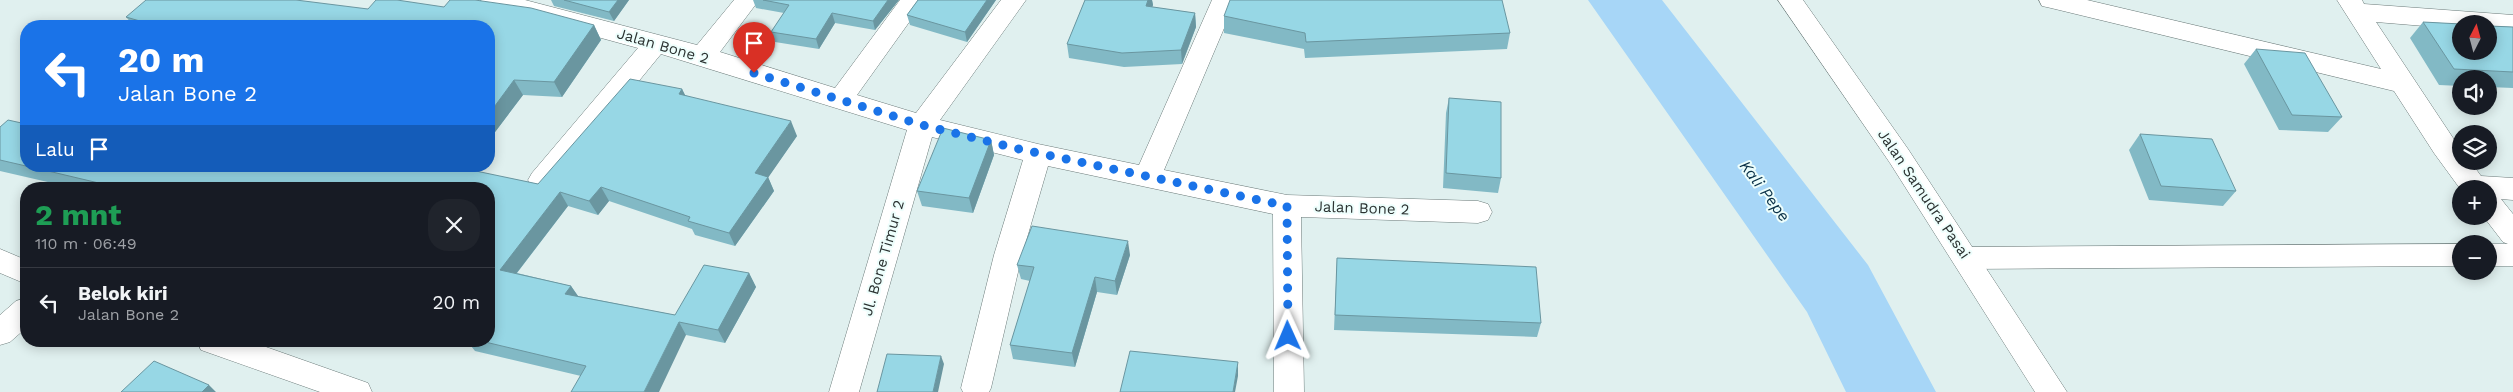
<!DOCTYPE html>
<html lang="id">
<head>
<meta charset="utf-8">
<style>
	body { margin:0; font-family:"Work Sans",sans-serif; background:#20242c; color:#f1f3f6; height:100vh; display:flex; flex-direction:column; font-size:19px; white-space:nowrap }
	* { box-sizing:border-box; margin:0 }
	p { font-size:16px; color:#9ea1a6 }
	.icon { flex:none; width:28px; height:28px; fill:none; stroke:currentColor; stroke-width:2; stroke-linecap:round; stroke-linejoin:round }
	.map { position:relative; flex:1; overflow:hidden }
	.sheet { position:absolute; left:20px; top:182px; width:475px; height:165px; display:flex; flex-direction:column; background:#171b24; border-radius:20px; box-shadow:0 2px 12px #0003 }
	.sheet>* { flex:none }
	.banner { position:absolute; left:20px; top:20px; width:475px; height:152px; border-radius:20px; box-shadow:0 2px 12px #0003; background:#1a73e8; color:#fff; overflow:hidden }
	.needle { width:32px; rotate:6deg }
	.fabs { position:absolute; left:2452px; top:15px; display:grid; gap:10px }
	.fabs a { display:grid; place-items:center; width:45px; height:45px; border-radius:50%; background:#171b24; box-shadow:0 2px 12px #0003; font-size:25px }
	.pin { position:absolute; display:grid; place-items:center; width:42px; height:42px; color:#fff; margin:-51px -21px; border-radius:50% 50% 50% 0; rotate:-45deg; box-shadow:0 0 5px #0007 }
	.pin .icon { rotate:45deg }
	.me { position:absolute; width:55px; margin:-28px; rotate:359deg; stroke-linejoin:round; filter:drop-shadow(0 0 4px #0008) }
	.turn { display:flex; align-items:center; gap:18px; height:105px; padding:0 15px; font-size:22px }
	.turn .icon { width:65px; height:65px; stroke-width:2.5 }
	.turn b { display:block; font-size:35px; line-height:42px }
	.then { display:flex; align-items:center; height:48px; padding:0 15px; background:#0003; gap:10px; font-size:19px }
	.round { display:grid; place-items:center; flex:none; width:52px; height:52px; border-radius:20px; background:#20242c }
	.overview { display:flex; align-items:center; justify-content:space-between; height:85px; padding:0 15px }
	h1 { font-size:30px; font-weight:700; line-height:38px; color:#1e9e55 }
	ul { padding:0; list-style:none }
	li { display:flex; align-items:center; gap:15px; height:70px; padding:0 15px; border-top:1px solid #363941 }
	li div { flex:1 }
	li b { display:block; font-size:19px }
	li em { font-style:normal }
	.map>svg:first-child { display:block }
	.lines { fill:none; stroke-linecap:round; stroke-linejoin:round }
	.river { fill:#a7d6f7; fill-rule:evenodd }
	.street-casing { stroke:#6c7b7a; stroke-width:1 }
	.secondary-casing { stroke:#6c7b7a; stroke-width:1 }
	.street { fill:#fff; fill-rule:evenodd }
	.secondary { fill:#fff; fill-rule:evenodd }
	.wall { fill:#82b9c5 }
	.shaded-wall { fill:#6a96a0 }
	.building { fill:#97d7e5; stroke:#6a96a0 }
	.route { stroke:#1a73e8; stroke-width:9; stroke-dasharray:0 16.2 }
	.labels { text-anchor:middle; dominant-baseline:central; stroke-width:4; stroke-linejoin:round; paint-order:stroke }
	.street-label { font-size:15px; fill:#2b3231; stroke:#edfefc }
	.water-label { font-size:16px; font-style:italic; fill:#093047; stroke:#edfefc }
</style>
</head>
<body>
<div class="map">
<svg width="2513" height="392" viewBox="0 0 2513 392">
	<rect width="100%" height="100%" fill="#e0f0ef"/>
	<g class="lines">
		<!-- river -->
		<path class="river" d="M 1588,0 L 1662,0 L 1868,265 L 1936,392 L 1846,392 L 1807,312 Z"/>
		<!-- street casing -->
		<g class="street-casing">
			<path id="street" d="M 481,0 L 525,0 L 697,45 L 734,0 L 759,0 L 720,52 L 835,88 L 900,0 L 925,0 L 857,95 L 916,113 L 1001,0 L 1026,0 L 940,120 L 1038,144 L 1139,165 L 1212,0 L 1236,0 L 1164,170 L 1287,195 L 1478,201 L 1488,204 L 1492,212 L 1488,220 L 1478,223 L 1301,217 L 1304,392 L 1274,392 L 1273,214 L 1048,166 L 1022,255 L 991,388 L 989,392 L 963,392 L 961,388 L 994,255 L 1023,160 L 932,137 L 859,392 L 829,392 L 907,130 L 661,54 L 552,187 L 542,190 L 532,187 L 528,180 L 532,173 L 638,48 L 484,6 Z
				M 2039,0 L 2087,0 L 2381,69 L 2337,0 L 2362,0 L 2364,4 L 2513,15 L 2513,33 L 2489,31 L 2489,24 L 2461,24 L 2461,29 L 2376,22 L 2461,150 L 2461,161 L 2470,161 L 2481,176 L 2513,178 L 2513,200 L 2501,199 L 2513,214 L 2513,266 L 2489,266 L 2488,244 L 2508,244 L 2503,242 L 2483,216 L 2489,216 L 2489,189 L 2461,190 L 2434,153 L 2394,91 L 2051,8 L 2042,6 Z
				M 2461,244 L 2461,266 L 1967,269 L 1957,266 L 1953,258 L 1957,250 L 1967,247 Z
				M 0,249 L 26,260 L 26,284 L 0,273 Z
				M 26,298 L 26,328 L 10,342 L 0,345 L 0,315 L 16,301 Z
				M 197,341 L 249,341 L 368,383 L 372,392 L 320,392 L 201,350 Z"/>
		</g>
		<!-- secondary casing -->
		<g class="secondary-casing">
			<path id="secondary" d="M 1778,0 L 1803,0 L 1908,149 L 2067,392 L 2035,392 L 1890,163 Z"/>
		</g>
		<!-- street -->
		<use href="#street" class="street"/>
		<!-- secondary -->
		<use href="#secondary" class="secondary"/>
	</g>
	<!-- wall -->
	<path class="wall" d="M 551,0 L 629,0 L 614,21 L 554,6 Z
		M 753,0 L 899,0 L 875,30 L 835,23 L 819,49 L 775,42 L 771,32 L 784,13 L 756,8 Z
		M 918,0 L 996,0 L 967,42 L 910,25 L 907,15 Z
		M 1085,0 L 1152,0 L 1153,5 L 1152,7 L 1195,13 L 1196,27 L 1182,64 L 1124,67 L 1069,58 L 1067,44 Z
		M 444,7 L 594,25 L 601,40 L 562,97 L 523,95 L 489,140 L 489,26 L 134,26 L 126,17 Z
		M 1224,16 L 1510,33 L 1507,49 L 1305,58 L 1304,49 L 1224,33 Z
		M 2423,22 L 2513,27 L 2513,88 L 2489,87 L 2489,79 L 2461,79 L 2461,86 L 2439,85 L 2410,38 Z
		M 2256,49 L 2342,117 L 2328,132 L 2279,130 L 2244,64 Z
		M 682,89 L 685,95 L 797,136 L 768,177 L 774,191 L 735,246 L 695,235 L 692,229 L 609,201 L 598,215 L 568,206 L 517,273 L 571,286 L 578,296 L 675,315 L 749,273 L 756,287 L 725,343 L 686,335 L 581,376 L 475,351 L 471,346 L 454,341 L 489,341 L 489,189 L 78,189 L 0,171 L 0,127 L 26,166 L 470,170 L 538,184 Z
		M 1449,98 L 1501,178 L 1498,193 L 1443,188 L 1446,113 Z
		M 2140,134 L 2236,191 L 2223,206 L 2149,200 L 2129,150 Z
		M 991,140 L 994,155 L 973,213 L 922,206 L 917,191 Z
		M 1130,255 L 1117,295 L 1097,292 L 1075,367 L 1013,359 L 1010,345 L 1030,281 L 1021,279 L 1017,265 Z
		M 1337,258 L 1541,323 L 1537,337 L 1334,330 Z"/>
	<!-- shaded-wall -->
	<path class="shaded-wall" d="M 618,0 L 629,0 L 614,21 L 609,12 Z
		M 888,0 L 899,0 L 875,30 L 873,21 Z
		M 987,0 L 996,0 L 967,42 L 965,32 Z
		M 1148,0 L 1152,0 L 1153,5 L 1147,20 L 1146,6 Z
		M 832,13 L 835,23 L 819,49 L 816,39 Z
		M 1195,13 L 1196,27 L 1182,64 L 1181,50 Z
		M 594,25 L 601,40 L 562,97 L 554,82 Z
		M 514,80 L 523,95 L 489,140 L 489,114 Z
		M 682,89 L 689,103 L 679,94 Z
		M 791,121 L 797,136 L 761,188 L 755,173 Z
		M 991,140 L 994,155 L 973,213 L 969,198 Z
		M 452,166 L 472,166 L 462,181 Z
		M 768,177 L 774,191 L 735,246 L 729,233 Z
		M 601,187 L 609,201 L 598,215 L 589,201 Z
		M 560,192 L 568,206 L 509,283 L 500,270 Z
		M 1128,241 L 1130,255 L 1117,295 L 1115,281 Z
		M 749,273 L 756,287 L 725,343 L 718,330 Z
		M 1095,277 L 1097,292 L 1075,367 L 1072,353 Z
		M 571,286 L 580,299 L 565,294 Z
		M 679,322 L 686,335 L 659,392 L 644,392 Z
		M 941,356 L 944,364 L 938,392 L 933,392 Z
		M 1238,362 L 1238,376 L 1235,392 L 1233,392 Z
		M 209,385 L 216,392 L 202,392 Z"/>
	<!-- building -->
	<path class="building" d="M 146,0 L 296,0 L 368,9 L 376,0 L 397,0 L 444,7 L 450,0 L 475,0 L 531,8 L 594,25 L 554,82 L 514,80 L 489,114 L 489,26 L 184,26 L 171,23 L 168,26 L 157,26 L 126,17 Z
		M 564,0 L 618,0 L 609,12 Z
		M 763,0 L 888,0 L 873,21 L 832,13 L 816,39 L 771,32 L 789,5 Z
		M 918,0 L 987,0 L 965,32 L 907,15 Z
		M 1085,0 L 1148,0 L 1146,6 L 1195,13 L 1181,50 L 1122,53 L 1067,44 Z
		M 1230,0 L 1502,0 L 1510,33 L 1306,42 L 1305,33 L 1224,16 Z
		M 2423,22 L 2461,24 L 2461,51 L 2489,51 L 2489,26 L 2513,27 L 2513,72 L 2454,69 Z
		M 2256,49 L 2305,53 L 2342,117 L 2292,115 Z
		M 630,79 L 682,89 L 679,94 L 791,121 L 755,173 L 768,177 L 729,233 L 688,221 L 690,217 L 601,187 L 589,201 L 560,192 L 500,270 L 571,286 L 565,294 L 675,315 L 704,265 L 749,273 L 718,330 L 679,322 L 644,392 L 571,392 L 586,366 L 481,341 L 489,341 L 489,189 L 124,189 L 27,166 L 452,166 L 538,184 Z
		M 1449,98 L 1501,102 L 1501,178 L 1446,173 Z
		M 8,120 L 26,124 L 26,166 L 0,160 L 0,127 Z
		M 943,128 L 991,140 L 969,198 L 917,191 Z
		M 2140,134 L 2212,139 L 2236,191 L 2161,186 Z
		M 1032,226 L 1128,241 L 1115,281 L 1095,277 L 1072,353 L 1010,345 L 1034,267 L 1017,265 Z
		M 1337,258 L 1536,267 L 1541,323 L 1335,315 Z
		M 1130,351 L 1238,362 L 1233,392 L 1120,392 Z
		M 887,354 L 941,356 L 933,392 L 877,392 Z
		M 154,361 L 209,385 L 202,392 L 121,392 Z"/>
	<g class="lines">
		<!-- route -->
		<path class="route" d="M 754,73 L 922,125 L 1019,149 L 1287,206 L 1288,336"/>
	</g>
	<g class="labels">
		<!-- street labels -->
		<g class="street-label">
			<text transform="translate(663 46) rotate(16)">Jalan Bone 2</text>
			<text transform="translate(1924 194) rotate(56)">Jalan Samudra Pasai</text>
			<text transform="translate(1362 208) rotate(2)">Jalan Bone 2</text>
			<text transform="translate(883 258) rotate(-74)">Jl. Bone Timur 2</text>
		</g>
		<!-- water labels -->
		<g class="water-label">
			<text transform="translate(1765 191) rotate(53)">Kali Pepe</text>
		</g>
	</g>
</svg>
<div class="fabs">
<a><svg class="needle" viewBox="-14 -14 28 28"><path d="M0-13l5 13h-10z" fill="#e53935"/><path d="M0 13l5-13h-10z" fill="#9ea1a6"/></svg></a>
<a><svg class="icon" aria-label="sound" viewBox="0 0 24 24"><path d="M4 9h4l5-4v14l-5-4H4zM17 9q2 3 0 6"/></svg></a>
<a><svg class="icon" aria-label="layers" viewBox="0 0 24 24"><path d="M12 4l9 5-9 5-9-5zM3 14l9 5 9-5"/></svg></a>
<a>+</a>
<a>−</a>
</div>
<div class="pin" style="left:754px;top:73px;background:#d93025"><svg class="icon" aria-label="arrive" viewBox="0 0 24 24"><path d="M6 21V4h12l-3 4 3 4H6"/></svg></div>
<svg class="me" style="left:1288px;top:336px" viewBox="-20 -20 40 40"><path d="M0-17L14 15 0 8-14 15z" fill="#1a73e8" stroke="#fff" stroke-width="4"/></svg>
<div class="banner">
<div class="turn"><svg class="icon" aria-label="left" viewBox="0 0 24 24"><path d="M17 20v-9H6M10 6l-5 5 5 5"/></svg><div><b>20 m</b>Jalan Bone 2</div></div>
<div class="then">Lalu<svg class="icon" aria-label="arrive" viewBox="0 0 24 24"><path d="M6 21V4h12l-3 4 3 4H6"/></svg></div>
</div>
<section class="sheet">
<div class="overview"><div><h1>2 mnt</h1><p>110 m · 06:49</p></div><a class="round"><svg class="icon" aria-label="close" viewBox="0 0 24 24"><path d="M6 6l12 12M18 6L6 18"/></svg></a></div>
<ul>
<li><svg class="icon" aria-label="left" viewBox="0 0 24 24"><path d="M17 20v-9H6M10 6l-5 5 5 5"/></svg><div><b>Belok kiri</b><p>Jalan Bone 2</p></div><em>20 m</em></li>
</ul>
</section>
</div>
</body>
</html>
